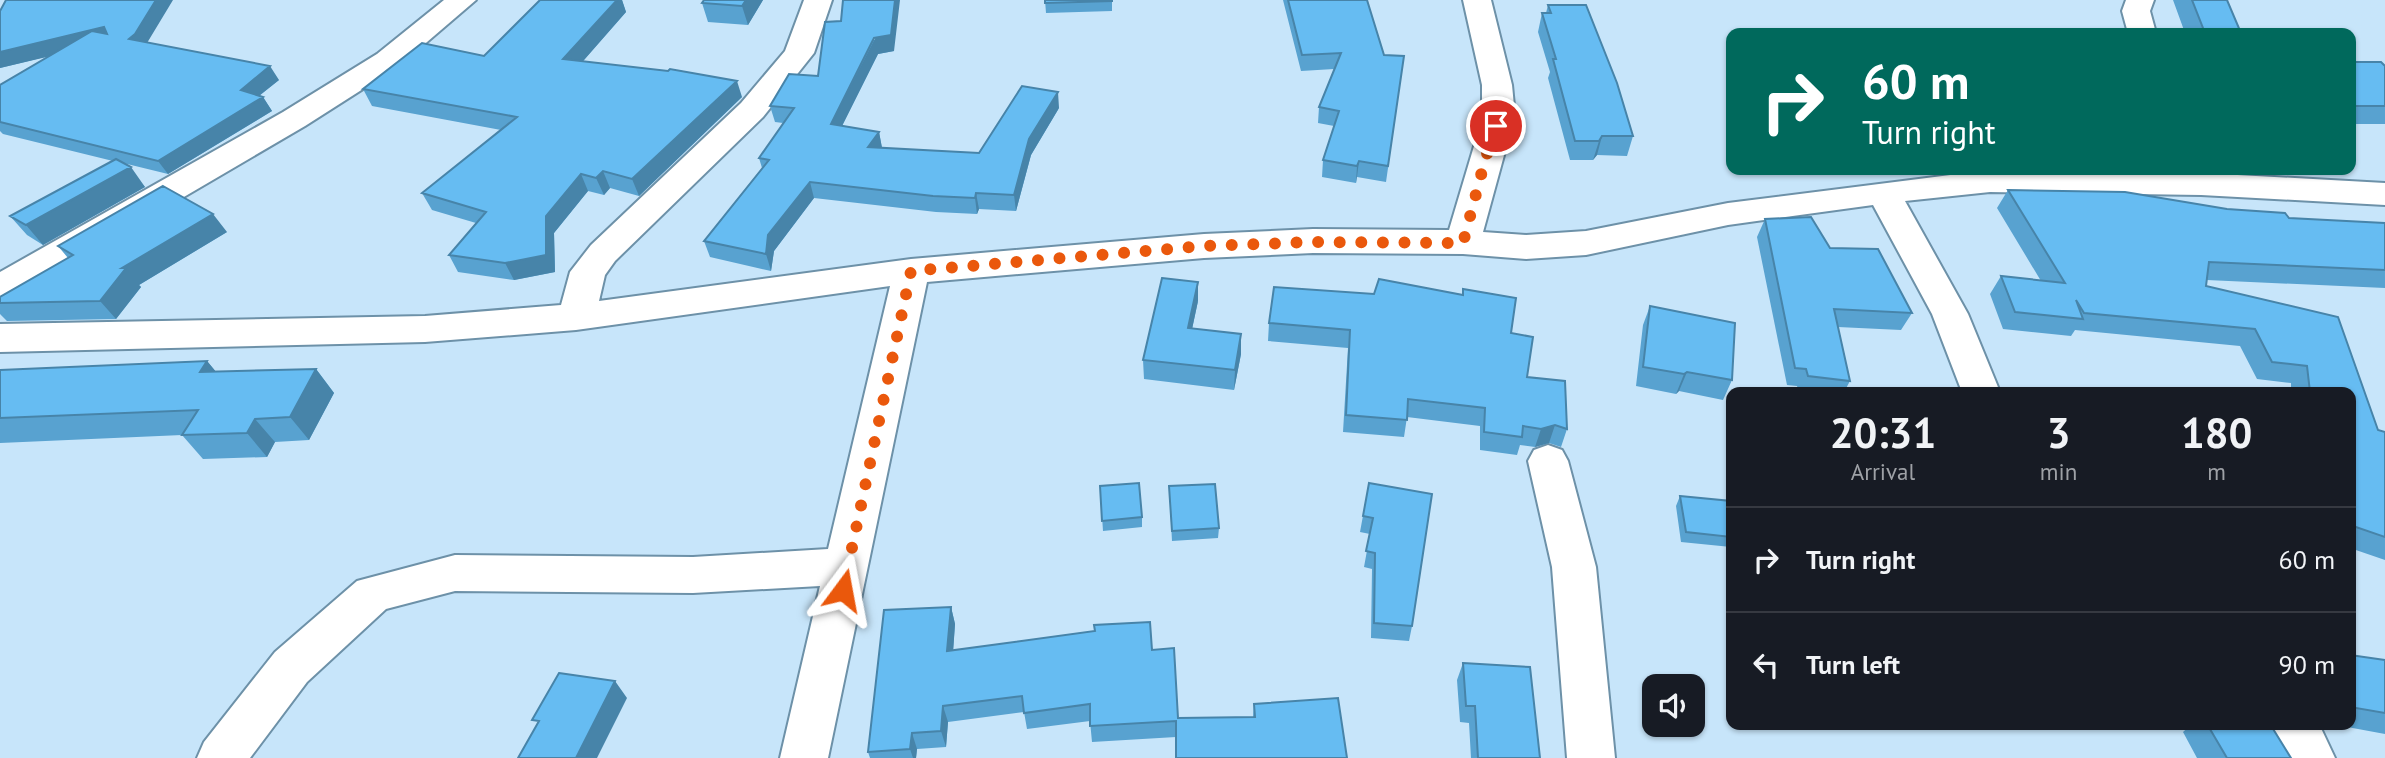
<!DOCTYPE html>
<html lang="en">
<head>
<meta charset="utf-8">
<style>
	body { margin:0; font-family:"PT Sans",sans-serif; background:#20242c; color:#f1f3f6; height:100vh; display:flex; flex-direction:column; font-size:26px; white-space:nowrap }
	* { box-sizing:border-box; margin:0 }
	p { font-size:23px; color:#9ea1a6 }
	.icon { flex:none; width:38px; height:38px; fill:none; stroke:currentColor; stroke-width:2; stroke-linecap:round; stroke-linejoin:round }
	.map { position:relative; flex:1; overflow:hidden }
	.drawer { position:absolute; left:1726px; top:387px; width:630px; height:343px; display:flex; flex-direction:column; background:#171b24; border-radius:14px; box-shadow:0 2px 5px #0004 }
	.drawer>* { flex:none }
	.top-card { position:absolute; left:1726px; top:28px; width:630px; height:147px; border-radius:14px; box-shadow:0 2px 5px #0004; background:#00695c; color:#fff; overflow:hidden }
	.tools { position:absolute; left:1642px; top:674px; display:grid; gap:14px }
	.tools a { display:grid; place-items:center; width:63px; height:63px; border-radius:14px; background:#171b24; box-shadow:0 2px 5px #0004; font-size:35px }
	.pin { position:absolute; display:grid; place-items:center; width:60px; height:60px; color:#fff; margin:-30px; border:4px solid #fff; border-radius:50%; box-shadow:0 2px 7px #0007 }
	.me { position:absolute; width:77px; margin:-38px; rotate:13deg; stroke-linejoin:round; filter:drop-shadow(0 0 5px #0008) }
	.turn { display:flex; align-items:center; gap:24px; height:147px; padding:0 21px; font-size:32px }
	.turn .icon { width:91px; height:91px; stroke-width:2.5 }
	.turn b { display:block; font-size:49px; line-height:60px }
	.eta { display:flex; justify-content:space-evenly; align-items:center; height:119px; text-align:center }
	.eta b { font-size:42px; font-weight:600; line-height:49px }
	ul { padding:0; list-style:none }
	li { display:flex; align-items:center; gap:21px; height:105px; padding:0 21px; border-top:2px solid #363941 }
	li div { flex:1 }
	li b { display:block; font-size:26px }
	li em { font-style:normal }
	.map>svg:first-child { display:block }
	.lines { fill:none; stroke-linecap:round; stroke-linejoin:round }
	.minor-casing { stroke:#6d91a8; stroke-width:4 }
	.minor { fill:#fff; fill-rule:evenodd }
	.wall { fill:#58a2d0 }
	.shaded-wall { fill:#4784a9 }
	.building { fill:#66bcf2; stroke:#4784a9; stroke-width:2 }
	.route { stroke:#ea580c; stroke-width:12; stroke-dasharray:0 21.6 }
</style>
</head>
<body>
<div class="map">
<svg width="2385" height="758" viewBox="0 0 2385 758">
	<rect width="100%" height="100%" fill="#c7e5fa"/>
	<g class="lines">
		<!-- minor casing -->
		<g class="minor-casing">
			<path id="minor" d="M 444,0 L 476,0 L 399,66 L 305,126 L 13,297 L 0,301 L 0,272 L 283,112 L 377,54 Z
				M 804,0 L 832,0 L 814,53 L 763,117 L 615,261 L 605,275 L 599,301 L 911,259 L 1204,234 L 1313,229 L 1449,230 L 1480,126 L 1482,106 L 1482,85 L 1463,0 L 1491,0 L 1512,85 L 1514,106 L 1512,126 L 1483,232 L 1526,235 L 1586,231 L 1728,203 L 1990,170 L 2201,173 L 2385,183 L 2385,205 L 2201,195 L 1990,192 L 1905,201 L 1968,314 L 2000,392 L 1962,392 L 1932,314 L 1873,205 L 1728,225 L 1586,255 L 1526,259 L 1463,254 L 1313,253 L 1204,258 L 927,282 L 828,758 L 780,758 L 820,586 L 693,593 L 455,591 L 386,609 L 307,682 L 250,758 L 197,758 L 204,742 L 275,652 L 357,581 L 455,555 L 693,557 L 828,549 L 890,286 L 576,330 L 425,342 L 0,352 L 0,324 L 425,316 L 561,305 L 570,272 L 591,245 L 741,103 L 785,51 Z
				M 2126,0 L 2154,0 L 2150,11 L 2156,33 L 2128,33 L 2122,11 Z
				M 1548,445 L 1562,450 L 1568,461 L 1596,567 L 1615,758 L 1567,758 L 1552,567 L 1528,461 L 1534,450 Z
				M 2270,724 L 2319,724 L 2335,758 L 2286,758 Z"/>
		</g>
		<!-- minor -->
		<use href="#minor" class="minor"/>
	</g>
	<!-- wall -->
	<path class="wall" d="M 617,0 L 622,0 L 626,12 L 583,61 L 742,97 L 639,196 L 610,188 L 604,195 L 588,191 L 554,233 L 555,272 L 514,280 L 458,272 L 449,255 L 476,223 L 432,210 L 422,193 L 501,130 L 372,106 L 363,89 L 484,56 Z
		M 704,0 L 763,0 L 748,25 L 708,22 L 702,3 Z
		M 1045,0 L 1112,0 L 1112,11 L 1046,13 Z
		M 1283,0 L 1367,0 L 1384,55 L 1404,56 L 1386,182 L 1357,177 L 1356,183 L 1322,177 L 1323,160 L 1334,126 L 1318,123 L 1319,107 L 1334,69 L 1301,71 Z
		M 2173,0 L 2227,0 L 2241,33 L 2185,33 Z
		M 1548,5 L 1633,136 L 1627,156 L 1597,155 L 1593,160 L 1570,160 L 1548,78 L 1550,72 L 1538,32 L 1542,13 L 1546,13 Z
		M 0,11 L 147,42 L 279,80 L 259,96 L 263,97 L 272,111 L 168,174 L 123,163 L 145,187 L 43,245 L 27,235 L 10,216 L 113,161 L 3,134 L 0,131 L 0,85 L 49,56 L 0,68 Z
		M 841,21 L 894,51 L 878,54 L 842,126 L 879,132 L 882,148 L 979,153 L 1059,108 L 1031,155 L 1016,211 L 979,209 L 977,214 L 936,212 L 814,198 L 774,251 L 771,271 L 710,257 L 704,241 L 762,168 L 759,158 L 783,123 L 775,122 L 770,106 L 818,76 Z
		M 2350,62 L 2385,66 L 2385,124 L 2350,124 Z
		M 2008,190 L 2227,209 L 2289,218 L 2385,223 L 2385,288 L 2207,280 L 2206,286 L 2338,317 L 2378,430 L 2385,432 L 2385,560 L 2350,548 L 2350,392 L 2291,392 L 2291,383 L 2257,379 L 2240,346 L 2075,330 L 2071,336 L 2003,329 L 1990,294 L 2001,276 L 2041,281 L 1997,208 Z
		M 1765,219 L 1830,248 L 1912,313 L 1901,330 L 1838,327 L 1850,381 L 1844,392 L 1799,392 L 1797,386 L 1787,385 L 1757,237 Z
		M 227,232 L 139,285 L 141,287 L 116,319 L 7,321 L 0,314 L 0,297 L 68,258 L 58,246 Z
		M 1198,301 L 1192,329 L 1241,334 L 1241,354 L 1234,390 L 1144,379 L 1143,360 Z
		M 1650,306 L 1732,380 L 1723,400 L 1679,391 L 1676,394 L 1636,386 L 1643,325 Z
		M 1269,323 L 1511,333 L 1527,377 L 1567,429 L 1561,447 L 1549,443 L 1535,447 L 1520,445 L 1517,455 L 1480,450 L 1480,426 L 1407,417 L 1404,437 L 1343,432 L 1348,348 L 1268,341 Z
		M 207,361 L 216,372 L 316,369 L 334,393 L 309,440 L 275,442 L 267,457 L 203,459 L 182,435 L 0,443 L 0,370 Z
		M 1369,483 L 1412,626 L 1409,641 L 1371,638 L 1372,569 L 1364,567 L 1370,534 L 1360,532 Z
		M 1100,486 L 1142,517 L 1142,527 L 1103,531 Z
		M 1169,486 L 1219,528 L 1218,538 L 1172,541 Z
		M 1680,496 L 1731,501 L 1731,547 L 1681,542 L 1676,506 Z
		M 951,607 L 955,624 L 953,650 L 1152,650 L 1178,718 L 1253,717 L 1254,704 L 1338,698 L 1176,737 L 1092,742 L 1090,721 L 1027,729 L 1024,712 L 948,722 L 946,747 L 917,749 L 916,758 L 870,758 L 868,752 Z
		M 2350,655 L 2385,661 L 2385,734 L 2331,724 L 2350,724 Z
		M 1463,663 L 1540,758 L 1471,758 L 1469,723 L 1460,722 L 1457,680 Z
		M 2192,724 L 2270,724 L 2291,758 L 2197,758 L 2183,732 Z"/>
	<!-- shaded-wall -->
	<path class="shaded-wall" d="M 156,0 L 173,0 L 144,48 L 129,39 Z
		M 617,0 L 622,0 L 626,12 L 570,76 L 563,59 Z
		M 746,0 L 763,0 L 748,25 L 742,6 Z
		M 895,0 L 900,0 L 894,51 L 878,54 L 835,140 L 831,124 Z
		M 104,27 L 114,41 L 0,68 L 0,52 Z
		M 270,66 L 279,80 L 250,103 L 241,90 Z
		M 737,81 L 742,97 L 639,196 L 632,179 Z
		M 1058,92 L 1059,108 L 1031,155 L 1016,211 L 1014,195 L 1029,139 Z
		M 263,97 L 272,111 L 168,174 L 158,161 Z
		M 879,132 L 882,148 L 868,147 Z
		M 1602,136 L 1597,155 L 1593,160 L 1599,141 Z
		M 1359,161 L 1357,177 L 1356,183 L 1357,166 Z
		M 131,167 L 145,187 L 43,245 L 26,225 Z
		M 603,171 L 610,188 L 604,195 L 596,178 Z
		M 581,174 L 588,191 L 554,233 L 555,272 L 514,280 L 505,263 L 546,216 Z
		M 810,182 L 814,198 L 774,251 L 771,271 L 766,254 L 768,235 Z
		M 976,193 L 979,209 L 977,214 L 975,198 Z
		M 213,214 L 227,232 L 139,285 L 141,287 L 116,319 L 100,301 L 122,268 Z
		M 1198,282 L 1198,301 L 1188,348 L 1188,328 Z
		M 1241,334 L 1241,354 L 1234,390 L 1235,370 Z
		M 207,361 L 227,385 L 200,372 Z
		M 316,369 L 334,393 L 309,440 L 290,417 Z
		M 1687,372 L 1679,391 L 1676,394 L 1684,374 Z
		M 255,419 L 275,442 L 267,457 L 247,433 Z
		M 1555,425 L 1549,443 L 1535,447 L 1541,429 Z
		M 951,607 L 955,624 L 952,668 L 947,651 Z
		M 615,681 L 627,698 L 597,758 L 576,758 Z
		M 943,706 L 948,722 L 946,747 L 941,731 Z
		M 912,733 L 917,749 L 916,758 L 913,758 L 910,749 Z"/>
	<!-- building -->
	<path class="building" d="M 6,0 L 156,0 L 135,34 L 129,39 L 270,66 L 241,90 L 263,97 L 158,161 L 0,122 L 0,85 L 92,31 L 107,34 L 104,27 L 0,52 L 0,11 Z
		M 540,0 L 617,0 L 563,59 L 668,71 L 670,69 L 737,81 L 632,179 L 603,171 L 596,178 L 581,174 L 546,216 L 546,255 L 505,263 L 449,255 L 486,212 L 422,193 L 517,117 L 363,89 L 422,43 L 484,56 Z
		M 704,0 L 746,0 L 742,6 L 702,3 Z
		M 843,0 L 895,0 L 891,35 L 874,38 L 831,124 L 879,132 L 868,147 L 979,153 L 1022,86 L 1058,92 L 1029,139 L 1014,195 L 976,193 L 975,198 L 933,196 L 810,182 L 768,235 L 766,254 L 704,241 L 769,160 L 759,158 L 794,108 L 770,106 L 789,74 L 818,76 L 825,22 L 841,21 Z
		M 1045,0 L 1112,0 L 1112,1 L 1045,3 Z
		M 1288,0 L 1367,0 L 1384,55 L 1404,56 L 1388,166 L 1359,161 L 1357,166 L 1323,160 L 1339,111 L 1319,107 L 1341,53 L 1302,55 Z
		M 2192,0 L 2227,0 L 2241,33 L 2205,33 Z
		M 1548,5 L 1586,5 L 1617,83 L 1633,136 L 1602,136 L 1599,141 L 1575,141 L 1553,59 L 1556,59 L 1542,13 L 1551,13 Z
		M 2350,62 L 2381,62 L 2385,66 L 2385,106 L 2350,106 Z
		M 116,159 L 131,167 L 26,225 L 10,216 Z
		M 163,186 L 213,214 L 122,268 L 126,268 L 100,301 L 0,303 L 0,297 L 73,255 L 58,246 Z
		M 2008,190 L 2125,192 L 2227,209 L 2285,213 L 2289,218 L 2385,223 L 2385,270 L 2209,262 L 2206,286 L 2338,317 L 2378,430 L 2385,432 L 2385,537 L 2350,525 L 2350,392 L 2310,392 L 2307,366 L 2272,362 L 2255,329 L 2084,313 L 2076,300 L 2083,319 L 2015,312 L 2001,276 L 2065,283 Z
		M 1811,217 L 1830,248 L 1878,249 L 1912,313 L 1834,309 L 1850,381 L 1808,376 L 1806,369 L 1795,368 L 1765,219 Z
		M 1162,278 L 1198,282 L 1188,328 L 1241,334 L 1235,370 L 1143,360 Z
		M 1379,279 L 1463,295 L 1463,289 L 1516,298 L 1511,333 L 1533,337 L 1527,377 L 1565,381 L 1567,429 L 1555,425 L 1541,429 L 1523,426 L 1522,437 L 1484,432 L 1485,408 L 1408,399 L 1407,420 L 1346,415 L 1350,330 L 1269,323 L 1274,287 L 1374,294 Z
		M 1650,306 L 1735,323 L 1732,380 L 1687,372 L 1684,374 L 1643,367 Z
		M 207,361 L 200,372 L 316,369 L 290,417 L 255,419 L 247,433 L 182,435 L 198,410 L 0,418 L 0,370 Z
		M 1139,483 L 1142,517 L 1102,521 L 1100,486 Z
		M 1369,483 L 1432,494 L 1412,626 L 1374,623 L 1375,553 L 1366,551 L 1373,518 L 1363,516 Z
		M 1215,484 L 1219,528 L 1172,531 L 1169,486 Z
		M 1680,496 L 1731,501 L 1731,537 L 1686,532 Z
		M 951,607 L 947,651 L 1095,631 L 1094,625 L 1150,622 L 1152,650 L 1174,648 L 1178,718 L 1255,717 L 1254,704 L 1338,698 L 1347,758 L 1176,758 L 1176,721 L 1090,726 L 1090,704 L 1024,713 L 1022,696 L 943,706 L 941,731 L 912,733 L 910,749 L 868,752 L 884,610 Z
		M 2350,655 L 2385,660 L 2385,713 L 2350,707 Z
		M 1463,663 L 1530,667 L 1540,758 L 1478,758 L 1475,706 L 1466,706 Z
		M 559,673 L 615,681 L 576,758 L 518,758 L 539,721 L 532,720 Z
		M 2207,724 L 2270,724 L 2291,758 L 2227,758 Z"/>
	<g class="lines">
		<!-- route -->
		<path class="route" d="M 843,590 L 911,271 L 1204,246 L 1313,242 L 1463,243 L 1485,160 L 1496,126"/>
	</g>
</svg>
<div class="tools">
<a><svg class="icon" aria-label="sound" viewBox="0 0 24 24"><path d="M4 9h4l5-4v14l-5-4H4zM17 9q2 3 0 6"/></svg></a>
</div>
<div class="pin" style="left:1496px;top:126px;background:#d93025"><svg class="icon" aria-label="arrive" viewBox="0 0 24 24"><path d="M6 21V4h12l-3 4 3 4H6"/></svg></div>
<svg class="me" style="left:843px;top:590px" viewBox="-20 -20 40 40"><path d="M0-17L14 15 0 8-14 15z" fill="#ea580c" stroke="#fff" stroke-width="4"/></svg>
<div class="top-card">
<div class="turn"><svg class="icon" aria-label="right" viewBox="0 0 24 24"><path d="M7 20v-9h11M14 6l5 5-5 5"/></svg><div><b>60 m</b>Turn right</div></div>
</div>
<section class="drawer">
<div class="eta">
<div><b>20:31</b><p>Arrival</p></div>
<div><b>3</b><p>min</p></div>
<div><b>180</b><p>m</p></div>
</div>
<ul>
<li><svg class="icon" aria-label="right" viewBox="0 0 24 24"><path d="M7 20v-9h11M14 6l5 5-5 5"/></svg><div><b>Turn right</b></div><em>60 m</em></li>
<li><svg class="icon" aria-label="left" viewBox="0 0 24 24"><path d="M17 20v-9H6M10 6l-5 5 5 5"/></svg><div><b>Turn left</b></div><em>90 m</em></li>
</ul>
</section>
</div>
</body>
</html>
